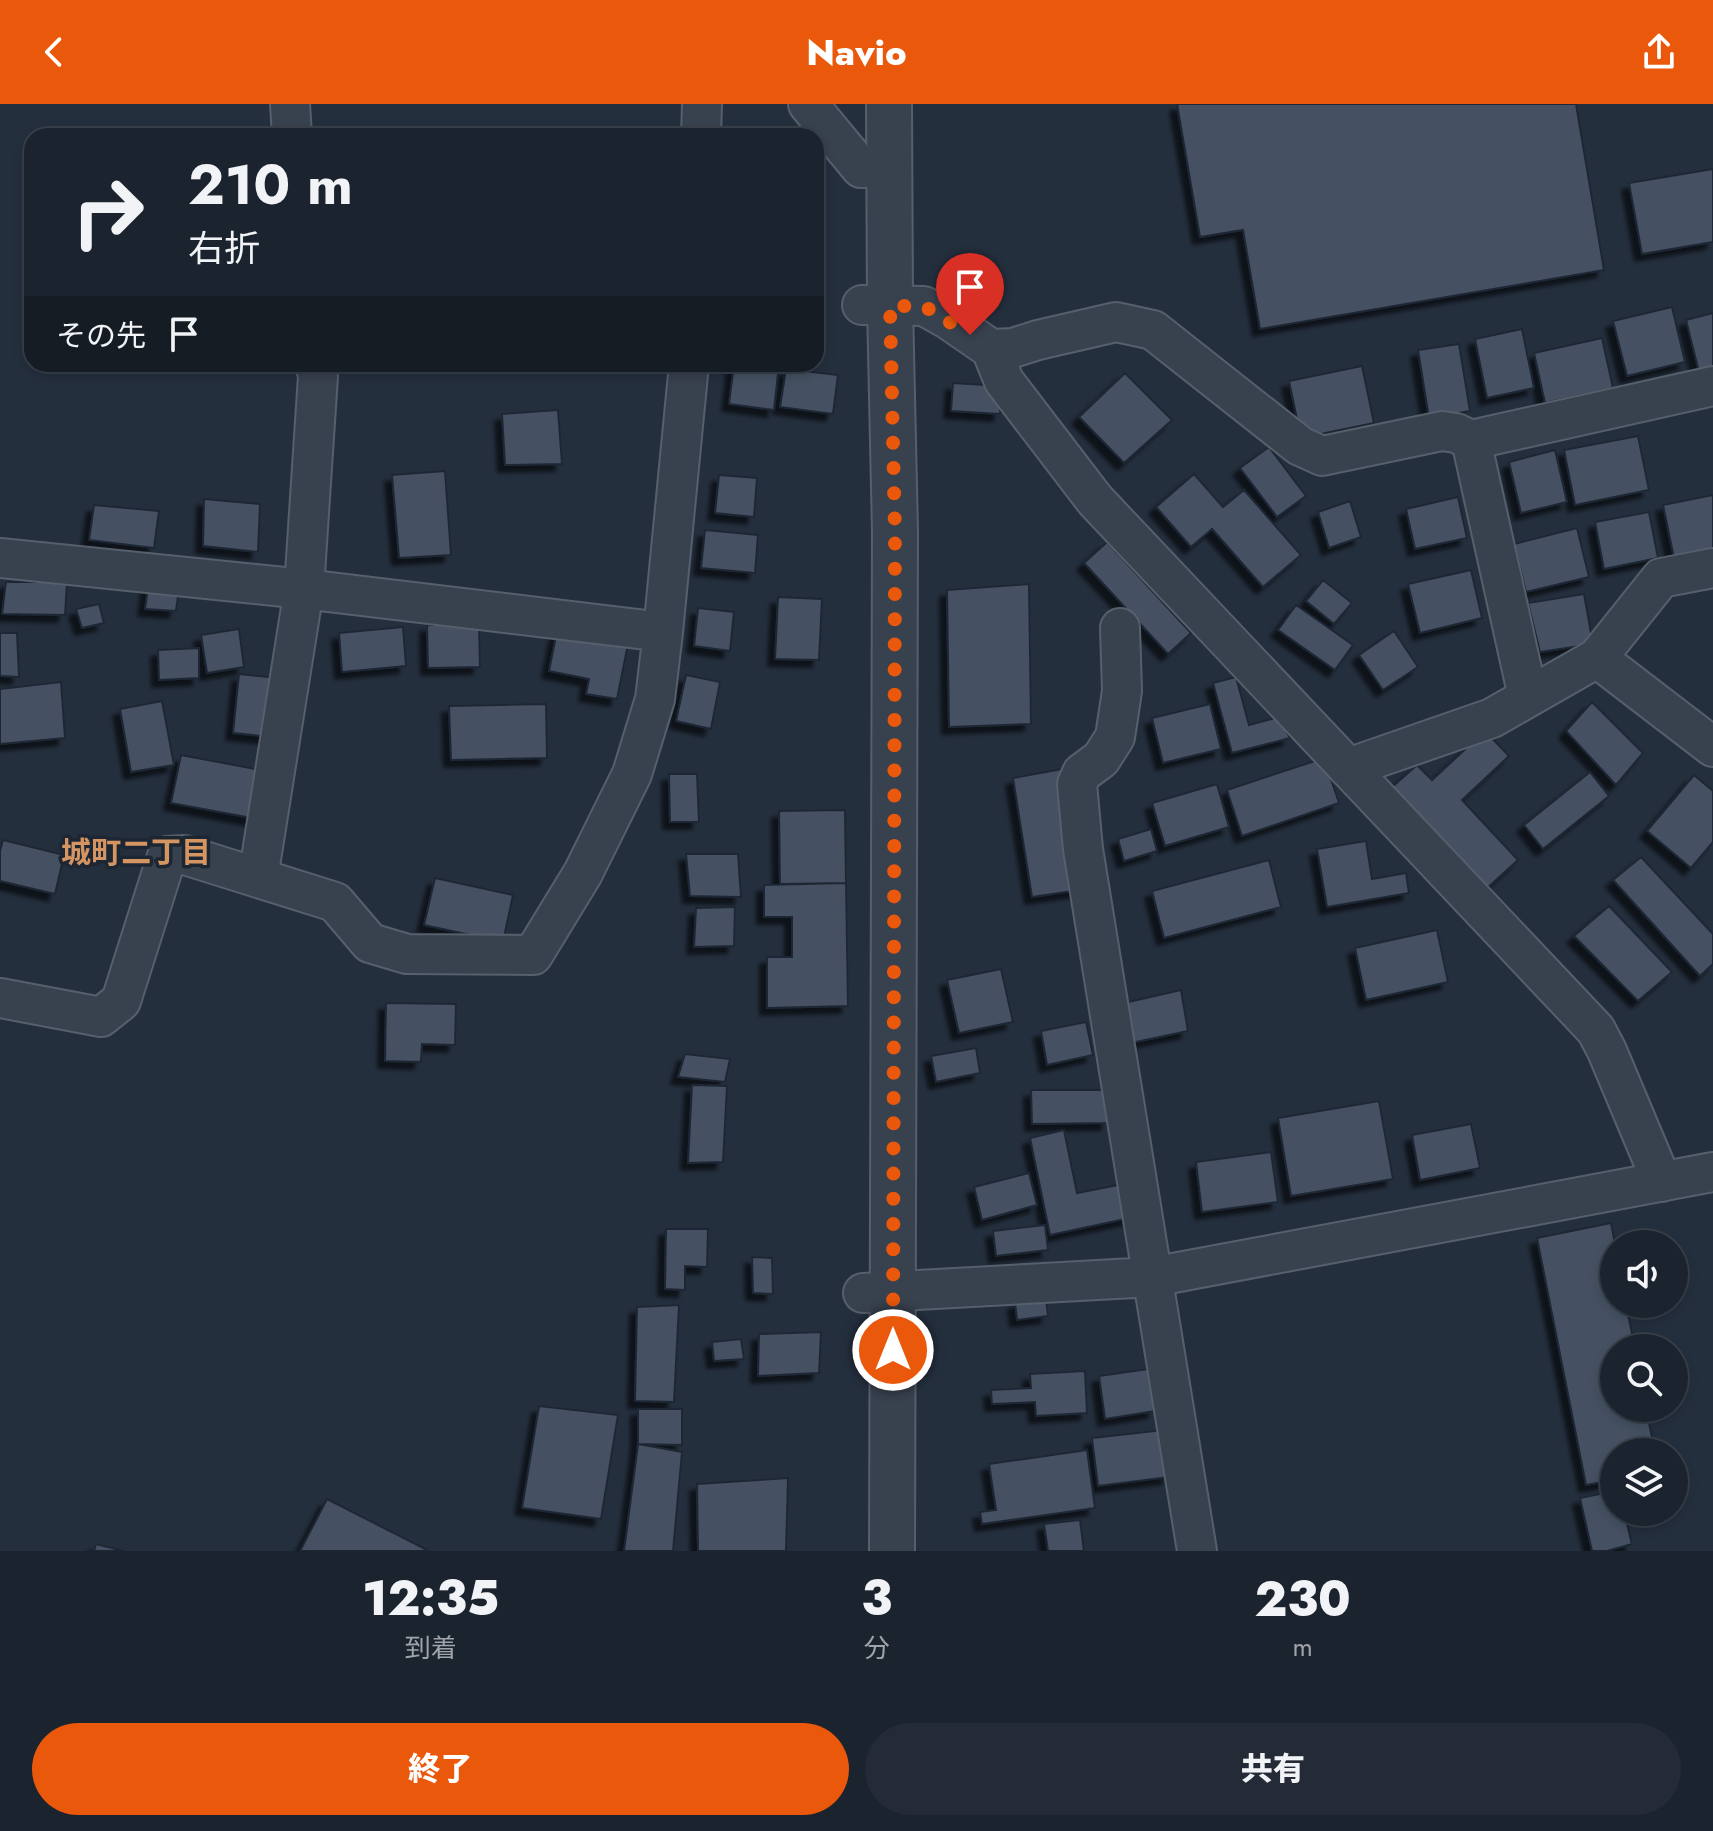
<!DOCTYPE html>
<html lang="ja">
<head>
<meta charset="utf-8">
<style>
	body { margin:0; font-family:Jost,"Noto Sans JP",sans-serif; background:#242b36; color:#f1f3f6; height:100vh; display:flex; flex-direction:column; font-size:30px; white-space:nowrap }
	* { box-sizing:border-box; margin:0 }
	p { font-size:26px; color:#a0a4aa }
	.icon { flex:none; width:44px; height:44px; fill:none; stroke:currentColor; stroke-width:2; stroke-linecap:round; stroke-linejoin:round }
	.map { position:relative; height:1447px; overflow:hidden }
	.side { display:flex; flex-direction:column; background:#1b232e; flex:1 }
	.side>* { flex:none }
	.guide { position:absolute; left:24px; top:24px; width:800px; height:244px; border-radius:24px; box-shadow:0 4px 12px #0003,0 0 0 2px #39404a; background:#1b232e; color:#f1f3f6; overflow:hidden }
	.controls { position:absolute; left:1600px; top:1126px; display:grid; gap:16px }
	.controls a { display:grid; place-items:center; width:88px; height:88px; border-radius:50%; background:#1b232e; box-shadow:0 4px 12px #0003,0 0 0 2px #39404a; font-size:40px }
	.pin { position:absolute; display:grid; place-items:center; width:68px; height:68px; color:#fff; margin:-82px -34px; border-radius:50% 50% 50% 0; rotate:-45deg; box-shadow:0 0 8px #0007 }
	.pin .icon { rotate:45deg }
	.me { position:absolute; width:88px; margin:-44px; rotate:0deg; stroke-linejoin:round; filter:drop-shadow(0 0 6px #0008) }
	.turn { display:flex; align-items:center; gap:28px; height:168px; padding:0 32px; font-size:36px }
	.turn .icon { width:104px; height:104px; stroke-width:2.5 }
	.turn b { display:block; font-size:56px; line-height:68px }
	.then { display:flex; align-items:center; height:76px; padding:0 32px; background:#0003; gap:16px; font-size:30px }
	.eta { display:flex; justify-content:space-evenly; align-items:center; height:136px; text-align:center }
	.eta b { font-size:48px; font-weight:800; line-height:56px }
	.button { display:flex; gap:16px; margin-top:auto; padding:16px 32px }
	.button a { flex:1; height:92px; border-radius:48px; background:#ea580c; color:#fff; font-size:32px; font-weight:800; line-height:92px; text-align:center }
	.button a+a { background:#242b36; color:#f1f3f6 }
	header { display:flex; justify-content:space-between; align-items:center; height:104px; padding:0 32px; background:#ea580c; color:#fff; font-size:36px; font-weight:800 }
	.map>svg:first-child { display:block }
	.building { fill:#455162; stroke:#1f2835; stroke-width:2; filter:url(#shadow) }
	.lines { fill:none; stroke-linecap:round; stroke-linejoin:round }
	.minor-casing { stroke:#565f6c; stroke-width:42 }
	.tertiary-casing { stroke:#565f6c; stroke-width:48 }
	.minor { stroke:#38414e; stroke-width:38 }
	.tertiary { stroke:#38414e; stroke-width:44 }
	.route { stroke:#ea580c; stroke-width:14; stroke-dasharray:0 25.2 }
	.labels { text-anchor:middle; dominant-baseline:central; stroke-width:7; stroke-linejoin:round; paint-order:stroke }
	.neighbourhood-label { font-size:30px; font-weight:bold; fill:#d59563; stroke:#1d2633 }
</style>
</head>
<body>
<header><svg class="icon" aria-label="back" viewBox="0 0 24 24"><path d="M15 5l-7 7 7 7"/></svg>Navio<svg class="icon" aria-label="share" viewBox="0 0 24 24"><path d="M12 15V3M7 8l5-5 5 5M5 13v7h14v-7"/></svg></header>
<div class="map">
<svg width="1713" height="1447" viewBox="0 0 1713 1447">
	<defs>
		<filter id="shadow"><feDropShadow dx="-7" dy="7" stdDeviation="2" flood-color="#0009"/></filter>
	</defs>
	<rect width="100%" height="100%" fill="#242f3e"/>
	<!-- building -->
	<path class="building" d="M 1177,0 L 1576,0 L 1604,166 L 1260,225 L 1243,126 L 1200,133 Z
		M 1713,65 L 1713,138 L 1642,150 L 1629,79 Z
		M 1672,203 L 1685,258 L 1627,272 L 1613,217 Z
		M 1713,209 L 1713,269 L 1700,272 L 1686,216 Z
		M 1522,225 L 1534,284 L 1487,294 L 1475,235 Z
		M 1602,234 L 1613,284 L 1545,299 L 1534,249 Z
		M 1459,240 L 1470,307 L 1429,314 L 1418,246 Z
		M 734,260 L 779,260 L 774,306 L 729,300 Z
		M 1362,262 L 1374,319 L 1301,334 L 1289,277 Z
		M 786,265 L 838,271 L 833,310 L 780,303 Z
		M 1125,269 L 1172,316 L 1124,359 L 1079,313 Z
		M 953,279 L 1002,282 L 1000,310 L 951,307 Z
		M 558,306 L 562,360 L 505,361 L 502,310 Z
		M 1638,332 L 1649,386 L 1575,401 L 1564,346 Z
		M 1269,343 L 1306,392 L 1277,413 L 1240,364 Z
		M 1555,346 L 1567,398 L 1521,409 L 1509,358 Z
		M 445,367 L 451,451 L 399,454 L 392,371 Z
		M 1194,370 L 1223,403 L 1244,386 L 1301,451 L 1263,483 L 1212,425 L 1191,443 L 1156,403 Z
		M 719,371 L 757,374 L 754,413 L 715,409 Z
		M 1713,391 L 1713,447 L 1674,454 L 1663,401 Z
		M 1458,393 L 1467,434 L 1415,445 L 1406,405 Z
		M 204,395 L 260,400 L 258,448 L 203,442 Z
		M 1350,397 L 1361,433 L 1329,444 L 1318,408 Z
		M 94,401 L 159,407 L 154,444 L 89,436 Z
		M 1649,408 L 1658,454 L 1604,465 L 1595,418 Z
		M 1577,424 L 1589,473 L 1526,488 L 1514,440 Z
		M 705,426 L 758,431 L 755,469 L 701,464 Z
		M 1107,438 L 1191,529 L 1168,550 L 1084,459 Z
		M 1471,466 L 1482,514 L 1420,529 L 1408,480 Z
		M 149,475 L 180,478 L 176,507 L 145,505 Z
		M 1323,476 L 1352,499 L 1334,520 L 1306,497 Z
		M 6,478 L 67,478 L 65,511 L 2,510 Z
		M 1029,480 L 1031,620 L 949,623 L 947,486 Z
		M 1584,490 L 1593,540 L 1540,548 L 1528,499 Z
		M 778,493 L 822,495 L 819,556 L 775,555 Z
		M 99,500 L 104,519 L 82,524 L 76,505 Z
		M 1296,501 L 1353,541 L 1335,566 L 1278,526 Z
		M 698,504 L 734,508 L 730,547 L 694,542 Z
		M 479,520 L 480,563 L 428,564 L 427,521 Z
		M 403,523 L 406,562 L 342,568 L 339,529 Z
		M 239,525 L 244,563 L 207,569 L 201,531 Z
		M 557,527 L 628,540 L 617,595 L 586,590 L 589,575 L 549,567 Z
		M 1394,527 L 1418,563 L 1383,586 L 1359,551 Z
		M 0,529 L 17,529 L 19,573 L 0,572 Z
		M 199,544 L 199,574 L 159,576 L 158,546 Z
		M 239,570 L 277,574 L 272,633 L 233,629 Z
		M 686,571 L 720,578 L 711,625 L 676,617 Z
		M 1236,573 L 1249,621 L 1279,613 L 1290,634 L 1232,649 L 1213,579 Z
		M 61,578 L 65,634 L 0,640 L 0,585 Z
		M 162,597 L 174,661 L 131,668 L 120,605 Z
		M 1592,598 L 1643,649 L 1616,681 L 1566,627 Z
		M 546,600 L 547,654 L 451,656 L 449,602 Z
		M 1210,600 L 1221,645 L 1163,659 L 1152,614 Z
		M 1485,627 L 1509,652 L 1462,696 L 1518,756 L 1485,786 L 1391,684 L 1417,661 L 1432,676 Z
		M 181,651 L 266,667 L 257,715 L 171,699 Z
		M 1324,654 L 1339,699 L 1242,732 L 1227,686 Z
		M 1062,665 L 1080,786 L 1032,793 L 1013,674 Z
		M 1590,668 L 1609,692 L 1543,745 L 1524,721 Z
		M 669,670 L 697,670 L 699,718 L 670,718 Z
		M 1694,671 L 1713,687 L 1713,738 L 1691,764 L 1647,727 Z
		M 1217,680 L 1229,723 L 1165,742 L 1152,699 Z
		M 845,706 L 846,779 L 780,780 L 779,707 Z
		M 1151,725 L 1157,747 L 1124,757 L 1118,735 Z
		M 3,736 L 64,751 L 55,790 L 0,777 L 0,747 Z
		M 1366,737 L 1372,775 L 1406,769 L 1409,789 L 1327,803 L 1317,745 Z
		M 686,750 L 738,750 L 741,793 L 690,792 Z
		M 1641,753 L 1713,830 L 1713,860 L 1700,872 L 1613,776 Z
		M 1269,756 L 1281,803 L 1164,834 L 1152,787 Z
		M 435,774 L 513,791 L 503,838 L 424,821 Z
		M 846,779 L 848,902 L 767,904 L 767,853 L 792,853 L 792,813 L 764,813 L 764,781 Z
		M 1609,802 L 1672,868 L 1638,897 L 1574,832 Z
		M 735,803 L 734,842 L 694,843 L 696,804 Z
		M 1437,826 L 1448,878 L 1366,896 L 1355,844 Z
		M 1001,865 L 1013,918 L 959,929 L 947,876 Z
		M 1181,886 L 1188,927 L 1131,939 L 1124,899 Z
		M 386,899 L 456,900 L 455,941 L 422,940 L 421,958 L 385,957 Z
		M 1086,918 L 1093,951 L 1047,961 L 1041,927 Z
		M 976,944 L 980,969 L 936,978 L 931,952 Z
		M 685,950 L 730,955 L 725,978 L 678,973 Z
		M 692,981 L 727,982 L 723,1058 L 688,1059 Z
		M 1031,986 L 1106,986 L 1108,1019 L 1032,1020 Z
		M 1379,997 L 1393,1075 L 1291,1092 L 1278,1014 Z
		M 1471,1020 L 1480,1064 L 1420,1076 L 1412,1031 Z
		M 1064,1026 L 1077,1089 L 1123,1080 L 1130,1114 L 1050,1131 L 1030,1034 Z
		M 1271,1048 L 1278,1098 L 1202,1108 L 1196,1058 Z
		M 1029,1069 L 1037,1101 L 982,1116 L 974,1083 Z
		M 1611,1119 L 1615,1140 L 1614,1200 L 1626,1200 L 1635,1244 L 1614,1244 L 1614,1304 L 1646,1304 L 1655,1348 L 1614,1348 L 1614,1376 L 1586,1381 L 1537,1134 Z
		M 1045,1121 L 1048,1146 L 996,1152 L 993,1127 Z
		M 666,1125 L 708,1125 L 707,1163 L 685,1162 L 685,1186 L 665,1185 Z
		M 752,1153 L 772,1154 L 773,1190 L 753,1189 Z
		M 1046,1194 L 1048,1212 L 1017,1216 L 1015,1198 Z
		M 679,1201 L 674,1298 L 635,1297 L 637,1203 Z
		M 821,1228 L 819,1269 L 758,1272 L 759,1230 Z
		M 741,1235 L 744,1255 L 714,1257 L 712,1238 Z
		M 1148,1265 L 1155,1307 L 1105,1315 L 1099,1272 Z
		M 1085,1267 L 1087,1309 L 1036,1312 L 1035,1298 L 992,1300 L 991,1286 L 1031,1284 L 1030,1270 Z
		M 539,1302 L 618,1311 L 601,1415 L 522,1404 Z
		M 638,1305 L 682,1305 L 682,1341 L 638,1340 Z
		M 1164,1326 L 1169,1373 L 1098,1382 L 1092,1334 Z
		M 638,1340 L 682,1348 L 673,1447 L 624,1447 Z
		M 1087,1346 L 1095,1404 L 982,1420 L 980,1408 L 996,1406 L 989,1360 Z
		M 788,1374 L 786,1447 L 698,1447 L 697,1380 Z
		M 1614,1387 L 1614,1408 L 1624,1408 L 1632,1440 L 1607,1447 L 1592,1447 L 1580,1394 Z
		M 327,1395 L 429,1447 L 300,1447 Z
		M 1080,1416 L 1084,1447 L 1048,1447 L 1044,1420 Z
		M 96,1440 L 124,1447 L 94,1447 Z"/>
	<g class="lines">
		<!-- minor casing -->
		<g class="minor-casing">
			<path id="minor" d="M 290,0 L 292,32
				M 808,0 L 861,64 L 890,63
				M 701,32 L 702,0
				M 862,201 L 924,202 L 949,216 L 991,245 L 1004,277 L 1095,396 L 1596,926 L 1607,947 L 1662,1078
				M 991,245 L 1013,244 L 1038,236 L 1116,218 L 1153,226 L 1300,342 L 1322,352 L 1442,327 L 1456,329 L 1471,336 L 1713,282
				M 1471,336 L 1528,593
				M 0,454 L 304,485 L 663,528
				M 1120,524 L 1122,587 L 1115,633 L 1101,655 L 1082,669 L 1077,680 L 1083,745 L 1197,1447
				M 1597,554 L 1713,643
				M 1348,664 L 1492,614 L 1597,554 L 1661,474 L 1713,464
				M 258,774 L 304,485 L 318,272 L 315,260
				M 0,894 L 101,913 L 121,897 L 167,752 L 185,751 L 335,798 L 370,839 L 407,850 L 533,851 L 583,769 L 632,670 L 655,595 L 663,528 L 689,260
				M 863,1189 L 1152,1173 L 1713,1068"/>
		</g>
		<!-- tertiary casing -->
		<g class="tertiary-casing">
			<path id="tertiary" d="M 889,0 L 890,202 L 895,428 L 892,1447"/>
		</g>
		<!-- minor -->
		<use href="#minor" class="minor"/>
		<!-- tertiary -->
		<use href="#tertiary" class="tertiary"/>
	</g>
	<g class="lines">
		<!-- route -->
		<path class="route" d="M 893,1246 L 895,428 L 890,202 L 924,202 L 970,231"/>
	</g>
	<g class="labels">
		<!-- neighbourhood labels -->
		<g class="neighbourhood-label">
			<text x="136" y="748">城町二丁目</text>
		</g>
	</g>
</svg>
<div class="controls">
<a><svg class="icon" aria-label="sound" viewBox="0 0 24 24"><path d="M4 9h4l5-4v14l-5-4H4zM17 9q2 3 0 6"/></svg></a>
<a><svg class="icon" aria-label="search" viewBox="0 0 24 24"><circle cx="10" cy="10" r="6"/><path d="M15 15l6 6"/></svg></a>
<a><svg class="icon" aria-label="layers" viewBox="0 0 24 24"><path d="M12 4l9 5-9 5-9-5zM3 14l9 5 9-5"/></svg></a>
</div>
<div class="pin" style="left:970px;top:231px;background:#d93025"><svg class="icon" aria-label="arrive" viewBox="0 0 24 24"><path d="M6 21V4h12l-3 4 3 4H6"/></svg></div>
<svg class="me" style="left:893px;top:1246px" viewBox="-20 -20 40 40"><circle r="17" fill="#ea580c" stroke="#fff" stroke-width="3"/><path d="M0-11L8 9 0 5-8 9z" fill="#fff"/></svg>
<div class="guide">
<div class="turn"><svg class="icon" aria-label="right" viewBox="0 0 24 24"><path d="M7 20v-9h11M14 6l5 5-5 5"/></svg><div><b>210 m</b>右折</div></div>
<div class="then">その先<svg class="icon" aria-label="arrive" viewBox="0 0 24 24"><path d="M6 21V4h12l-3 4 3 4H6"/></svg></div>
</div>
</div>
<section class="side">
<div class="eta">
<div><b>12:35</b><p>到着</p></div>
<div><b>3</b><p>分</p></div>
<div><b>230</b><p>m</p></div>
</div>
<div class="button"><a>終了</a><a>共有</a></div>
</section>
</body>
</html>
